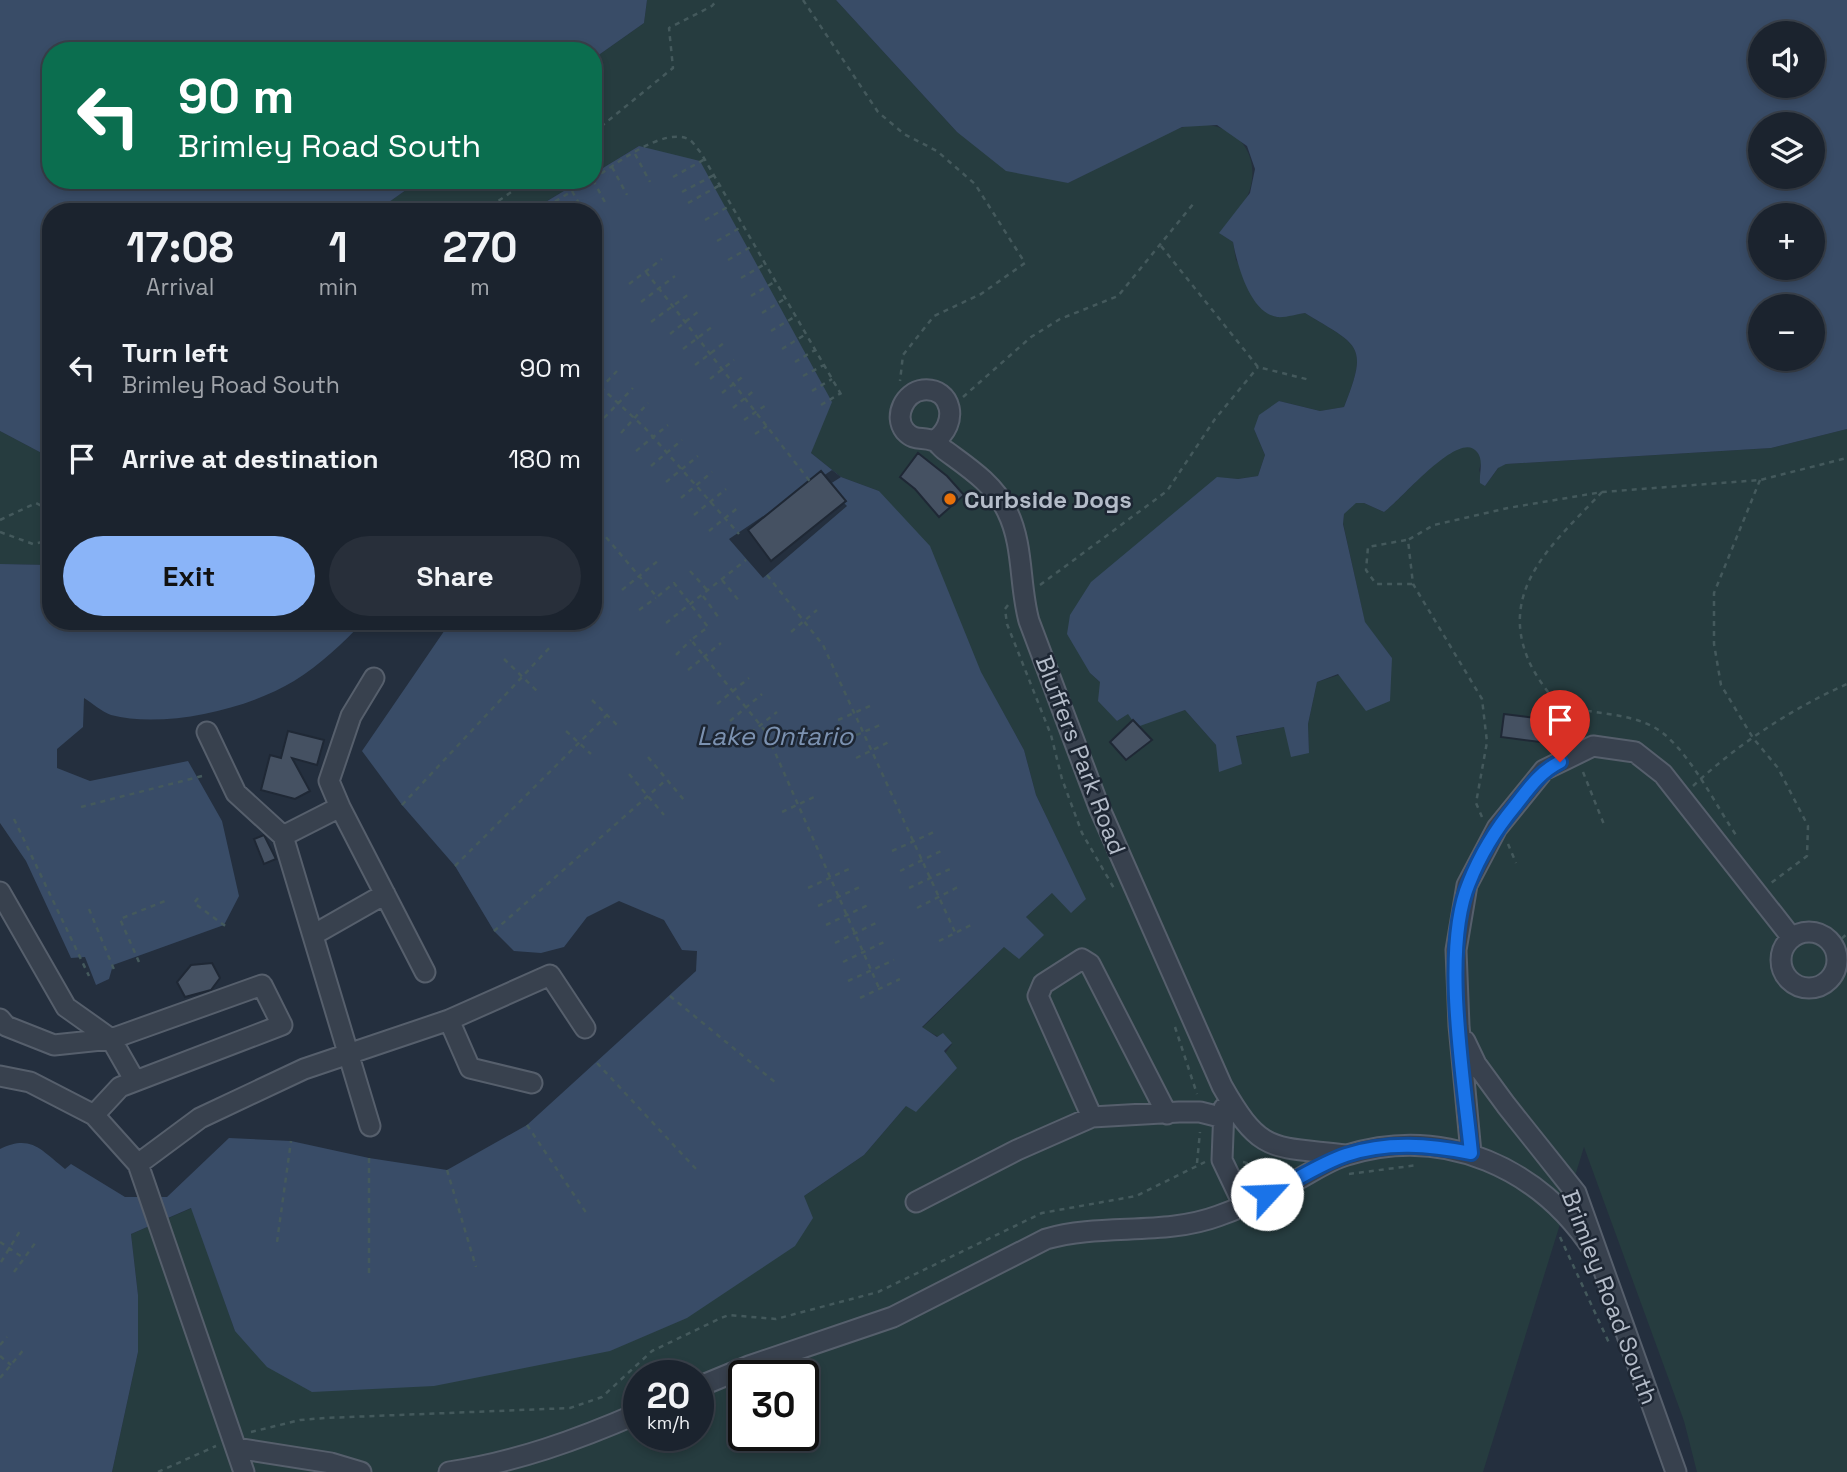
<!DOCTYPE html>
<html lang="en">
<head>
<meta charset="utf-8">
<style>
	body { margin:0; font-family:"Space Grotesk",sans-serif; background:#282f3a; color:#f1f3f6; height:100vh; display:flex; flex-direction:column; font-size:26px; white-space:nowrap }
	* { box-sizing:border-box; margin:0 }
	p { font-size:23px; color:#a0a4aa }
	.icon { flex:none; width:38px; height:38px; fill:none; stroke:currentColor; stroke-width:2; stroke-linecap:round; stroke-linejoin:round }
	.map { position:relative; flex:1; overflow:hidden }
	.drawer { position:absolute; left:42px; top:203px; width:560px; height:427px; display:flex; flex-direction:column; background:#1b232e; border-radius:28px; box-shadow:0 4px 10px #0003,0 0 0 2px #39404a }
	.drawer>* { flex:none }
	.hud { position:absolute; left:42px; top:42px; width:560px; height:147px; border-radius:28px; box-shadow:0 4px 10px #0003,0 0 0 2px #39404a; background:#0b6e4f; color:#fff; overflow:hidden }
	.controls { position:absolute; left:1748px; top:21px; display:grid; gap:14px }
	.controls a { display:grid; place-items:center; width:77px; height:77px; border-radius:50%; background:#1b232e; box-shadow:0 4px 10px #0003,0 0 0 2px #39404a; font-size:35px }
	.speed { position:absolute; left:623px; top:1360px; display:flex; gap:14px; font-size:35px; font-weight:700; text-align:center }
	.speed>* { display:grid; place-content:center; width:91px; height:91px; border-radius:50%; background:#1b232e; box-shadow:0 4px 10px #0003,0 0 0 2px #39404a; line-height:1 }
	.speed small { font-size:18px; font-weight:400 }
	.speed .limit { border:4px solid #111; border-radius:10px; background:#fff; color:#111 }
	.pin { position:absolute; display:grid; place-items:center; width:60px; height:60px; color:#fff; margin:-72px -30px; border-radius:50% 50% 50% 0; rotate:-45deg; box-shadow:0 0 7px #0007 }
	.pin .icon { rotate:45deg }
	.me { position:absolute; width:77px; margin:-38px; rotate:65deg; stroke-linejoin:round; filter:drop-shadow(0 0 5px #0008) }
	.turn { display:flex; align-items:center; gap:24px; height:147px; padding:0 21px; font-size:32px }
	.turn .icon { width:91px; height:91px; stroke-width:2.5 }
	.turn b { display:block; font-size:49px; line-height:60px }
	.eta { display:flex; justify-content:space-evenly; align-items:center; height:119px; text-align:center }
	.eta b { font-size:42px; font-weight:800; line-height:49px }
	.button { display:flex; gap:14px; margin-top:auto; padding:14px 21px }
	.button a { flex:1; height:80px; border-radius:42px; background:#8ab4f8; color:#111; font-size:28px; font-weight:800; line-height:80px; text-align:center }
	.button a+a { background:#282f3a; color:#f1f3f6 }
	ul { padding:0; list-style:none }
	li { display:flex; align-items:center; gap:21px; height:91px; padding:0 21px }
	li div { flex:1 }
	li b { display:block; font-size:26px }
	li em { font-style:normal }
	.map>svg:first-child { display:block }
	.green { fill:#263c3f; fill-rule:evenodd }
	.water { fill:#394c67; fill-rule:evenodd }
	.pier { fill:#242f3e }
	.building { fill:#455162; stroke:#1f2835; stroke-width:2 }
	.lines { fill:none; stroke-linecap:round; stroke-linejoin:round }
	.minor-casing { stroke:#565f6c; stroke-width:23 }
	.path { stroke:#44595c; stroke-width:2.5; stroke-dasharray:5 5; stroke-linecap:butt }
	.minor { stroke:#38414e; stroke-width:19 }
	.route-casing { stroke:#114b97; stroke-width:18 }
	.route { stroke:#1a73e8; stroke-width:12 }
	.food-dot { fill:#e8710a; stroke:#1d2633; stroke-width:2.5 }
	.labels { text-anchor:middle; dominant-baseline:central; stroke-width:5; stroke-linejoin:round; paint-order:stroke }
	.poi-label { font-size:24px; font-weight:bold; fill:#b4bcc9; stroke:#1d2633; text-anchor:start }
	.street-label { font-size:24px; fill:#b4bcc9; stroke:#1d2633 }
	.water-label { font-size:26px; font-style:italic; fill:#7c92b1; stroke:#1d2633 }
</style>
</head>
<body>
<div class="map">
<svg width="1847" height="1472" viewBox="0 0 1847 1472">
	<rect width="100%" height="100%" fill="#242f3e"/>
	<!-- green -->
	<path class="green" d="M 647,0 L 836,0 L 957,132 L 1068,183 C 1105,165 1142,142 1180,128 C 1222,114 1263,144 1250,189 C 1246,204 1229,220 1220,233 L 1233,242 L 1236,260 L 1276,317 L 1305,313 C 1359,346 1369,344 1344,407 L 1320,411 L 1279,401 L 1254,429 L 1265,455 L 1258,476 L 1238,479 L 1217,478 L 1090,673 L 1100,682 L 1117,721 L 1129,713 L 1137,726 L 1185,710 L 1216,745 L 1242,764 L 1235,737 L 1284,727 L 1309,753 L 1308,724 L 1317,682 L 1392,658 L 1365,623 L 1343,523 L 1344,513 L 1355,503 L 1364,503 L 1384,512 C 1402,499 1447,444 1467,445 C 1475,446 1478,453 1482,460 L 1479,470 L 1485,486 L 1499,467 L 1506,464 L 1771,448 L 1847,429 L 1847,1472 L 1697,1472 L 1684,1421 L 1584,1147 L 1483,1472 L 112,1472 L 138,1352 L 138,1295 L 131,1234 L 192,1208 L 235,1331 L 804,1196 L 864,1155 L 906,1106 L 952,1044 L 922,1028 L 1004,947 L 1043,935 L 1026,917 L 1052,893 L 1085,899 L 1036,795 L 1024,750 L 879,491 L 841,477 L 811,453 L 817,435 L 639,146 L 593,174 L 593,59 L 644,23 ZM 639,1376 L 698,1376 L 698,1435 L 639,1435 ZM 744,1376 L 803,1376 L 803,1435 L 744,1435 Z
		M 420,180 L 582,180 L 529,212 L 375,212 Z
		M 0,431 L 51,458 L 51,565 L 0,564 Z"/>
	<!-- water -->
	<path class="water" d="M 0,0 L 647,0 L 644,23 L 593,59 L 593,51 L 51,51 L 51,180 L 420,180 L 375,212 L 51,212 L 51,458 L 0,431 Z
		M 836,0 L 1847,0 L 1847,429 L 1771,448 L 1506,464 L 1498,468 L 1485,486 L 1480,483 C 1479,473 1484,460 1477,452 C 1460,428 1401,500 1384,512 L 1364,503 L 1356,503 L 1344,514 L 1343,524 L 1365,622 L 1392,658 L 1390,701 L 1366,711 L 1338,674 L 1317,682 L 1308,724 L 1309,753 L 1291,757 L 1284,727 L 1236,736 L 1242,764 L 1219,772 L 1216,745 L 1185,710 L 1137,727 L 1128,714 L 1117,721 L 1098,701 L 1100,682 L 1090,673 L 1067,634 L 1070,615 L 1091,582 L 1217,477 L 1238,479 L 1258,476 L 1265,455 L 1254,429 L 1259,415 L 1279,401 L 1320,411 L 1344,407 C 1369,344 1359,346 1305,313 C 1297,314 1285,318 1277,317 C 1250,313 1237,264 1233,242 L 1219,233 L 1250,193 L 1255,169 L 1247,146 L 1217,125 L 1182,127 L 1068,183 L 1006,171 L 957,132 ZM 1760,33 L 1813,33 L 1813,86 L 1760,86 ZM 1760,124 L 1813,124 L 1813,177 L 1760,177 ZM 1760,215 L 1813,215 L 1813,268 L 1760,268 ZM 1760,306 L 1813,306 L 1813,359 L 1760,359 Z
		M 639,146 L 700,161 L 832,402 L 811,453 L 841,477 L 879,491 L 930,546 L 981,672 L 1024,750 L 1036,795 L 1086,899 L 1071,913 L 1052,893 L 1026,917 L 1044,935 L 1019,959 L 1004,947 L 922,1027 L 937,1037 L 943,1033 L 952,1043 L 944,1051 L 957,1068 L 916,1112 L 906,1106 L 864,1155 L 804,1196 L 813,1218 L 795,1246 L 687,1318 L 610,1351 L 434,1386 L 312,1392 L 267,1367 L 235,1331 L 191,1208 L 131,1234 L 138,1295 L 138,1352 L 112,1472 L 0,1472 L 0,1149 C 31,1134 41,1150 65,1169 L 71,1164 L 125,1197 L 167,1197 L 229,1138 L 291,1141 L 369,1158 L 447,1170 L 527,1125 L 696,971 L 697,951 L 682,950 L 664,920 L 619,901 L 587,917 L 564,947 L 541,953 L 514,951 L 494,931 L 455,866 L 402,805 L 362,751 L 451,621 L 593,621 L 593,212 L 529,212 L 582,180 L 593,180 L 593,174 Z
		M 0,564 L 51,565 L 51,621 L 364,621 C 343,643 320,665 294,681 C 248,709 164,729 111,715 C 102,712 92,703 84,698 L 83,727 L 57,749 L 57,768 L 90,781 L 188,761 L 222,821 L 239,896 L 224,925 L 113,965 L 109,979 L 96,985 L 85,957 L 71,958 L 26,861 L 0,823 Z"/>
	<!-- pier -->
	<path class="pier" d="M 832,470 L 841,477 L 827,486 L 847,506 L 763,578 L 729,539 Z"/>
	<!-- building -->
	<path class="building" d="M 918,453 L 947,476 L 964,495 L 939,517 L 915,489 L 900,477 Z
		M 821,471 L 846,501 L 771,561 L 748,530 Z
		M 1504,714 L 1551,720 L 1548,743 L 1501,737 Z
		M 1133,720 L 1152,740 L 1126,760 L 1110,742 Z
		M 288,731 L 324,740 L 317,765 L 292,758 L 310,791 L 295,799 L 261,790 L 270,755 L 281,758 Z
		M 264,835 L 276,859 L 264,864 L 254,839 Z
		M 212,963 L 220,978 L 211,990 L 185,997 L 177,982 L 191,965 Z"/>
	<g class="lines">
		<!-- minor casing -->
		<g class="minor-casing">
			<path id="minor" d="M 934,441 C 960,424 952,387 923,390 C 905,392 893,416 905,431 C 915,442 922,436 934,441 C 938,442 942,449 946,451 C 969,468 994,484 1007,511 C 1024,545 1019,585 1029,621 L 1099,807 L 1222,1086 C 1261,1155 1272,1146 1346,1155
				M 207,732 L 236,793 L 283,836
				M 340,807 L 329,781 L 351,716 L 374,678
				M 0,892 L 66,1007 L 111,1039
				M1781 960a28 28 0 1 1 56 0a28 28 0 1 1-56 0Z
				M 313,935 L 385,894
				M 0,1019 L 6,1026 L 54,1045 L 111,1039
				M 449,1020 L 470,1068 L 532,1083
				M 1465,1041 L 1476,1064 L 1506,1105 L 1576,1193 L 1676,1472
				M 0,1076 L 30,1082 L 94,1115 L 138,1164 L 200,1118 L 304,1069 L 449,1020 L 550,975 L 585,1028
				M 1224,1108 L 1222,1160 L 1243,1204
				M 94,1115 L 120,1087 L 282,1025 L 262,985 L 111,1039 L 135,1081
				M 1092,1117 L 1038,996 L 1043,984 L 1082,959 L 1090,964 L 1167,1114
				M 370,1126 L 283,836 L 340,807 L 425,972
				M 1471,1153 L 1459,1026 L 1456,950 L 1467,885 L 1497,828 L 1544,770 L 1593,746 L 1635,752 L 1663,774 L 1792,938
				M 138,1164 L 244,1472
				M 916,1202 L 1017,1150 L 1092,1117 L 1179,1112 L 1200,1112 L 1224,1118
				M 698,1387 L 749,1366 L 893,1317 L 1046,1239 C 1101,1223 1164,1236 1218,1216 C 1244,1207 1271,1194 1295,1181 C 1312,1172 1329,1160 1347,1155 C 1445,1125 1540,1168 1594,1251
				M 236,1448 L 331,1463 L 361,1472
				M 449,1472 C 516,1462 577,1440 639,1413"/>
		</g>
		<!-- path -->
		<path class="path" d="M 803,0 L 878,112 L 904,134 L 937,151 L 975,184 L 1025,263 L 981,294 L 934,316 L 903,355 L 900,381
			M 593,133 L 673,68 L 669,28 L 712,6 L 717,0
			M 635,154 L 650,182
			M 612,167 L 627,195
			M 673,177 L 705,159
			M 593,179 C 615,165 665,125 690,140 C 694,143 698,150 701,153 L 842,396
			M 593,180 L 607,206
			M 572,191 L 584,212
			M 682,192 L 714,175
			M 553,203 L 558,212
			M 688,203 L 720,185
			M 482,212 L 529,180
			M 538,212 L 590,180
			M 705,220 L 731,205
			M 717,241 L 743,226
			M 1161,246 L 1258,367 L 1310,380
			M 728,260 L 754,245
			M 646,272 L 812,484
			M 741,278 L 765,264
			M 629,284 L 662,259
			M 751,296 L 776,281
			M 641,302 L 675,276
			M 762,313 L 786,298
			M 651,322 L 689,294
			M 771,331 L 796,316
			M 670,334 L 699,311
			M 683,349 L 712,327
			M 782,349 L 806,334
			M 593,361 L 599,355
			M 795,362 L 815,350
			M 695,365 L 724,343
			M 803,376 L 824,365
			M 710,379 L 734,360
			M 593,380 L 645,428 L 739,534
			M 812,391 L 832,379
			M 722,393 L 745,375
			M 593,396 L 617,371
			M 963,397 L 1031,337 L 1060,319 L 1118,296 L 1194,203
			M 821,405 L 841,393
			M 733,408 L 756,389
			M 604,418 L 633,388
			M 744,420 L 766,405
			M 621,433 L 648,403
			M 755,434 L 767,426
			M 636,451 L 668,425
			M 651,466 L 682,440
			M 1760,480 L 1714,593 L 1714,644 L 1721,685 L 1753,738 L 1778,768 L 1808,826 L 1807,856 L 1771,883
			M 666,482 L 698,456
			M 1602,492 C 1557,540 1498,587 1528,659 C 1533,672 1551,699 1562,706 C 1568,709 1578,709 1583,710 C 1611,715 1642,716 1664,734 C 1693,758 1716,806 1738,838
			M 681,498 L 712,472
			M 694,515 L 726,489
			M 0,520 L 36,503 L 51,511
			M 593,522 L 657,597 L 674,583 L 708,627 L 691,640 L 766,732 L 879,988
			M 709,531 L 740,506
			M 0,532 L 33,544 L 51,540
			M 1406,540 L 1368,547 L 1366,570 L 1376,584 L 1413,584
			M 690,571 L 708,591
			M 767,575 L 823,645 L 955,932
			M 722,580 L 740,602
			M 1040,585 L 1167,491 L 1215,419 L 1258,367
			M 622,590 L 659,560
			M 703,596 L 719,618
			M 1008,605 L 1005,609 L 1007,624 L 1051,735 L 1062,779 L 1082,833 L 1115,890
			M 639,610 L 656,598
			M 666,623 L 746,560
			M 791,632 L 817,610
			M 676,655 L 691,640
			M 504,659 L 537,691
			M 688,670 L 721,643
			M 592,700 L 617,725
			M 717,704 L 749,678
			M 1563,707 L 1572,738
			M 838,720 L 870,706
			M 730,721 L 762,694
			M 566,731 L 591,754
			M 743,739 L 777,712
			M 847,739 L 880,725
			M 648,757 L 684,800
			M 856,758 L 889,742
			M 1583,772 L 1605,827
			M 629,774 L 664,815
			M 1693,786 C 1738,744 1791,709 1847,684
			M 402,805 L 552,645
			M 81,807 L 202,776
			M 782,812 L 814,797
			M 1482,817 L 1476,803 L 1487,742 L 1482,699 L 1413,584 L 1408,540 L 1434,525 L 1508,508 L 1602,492 L 1760,480 L 1847,458
			M 14,819 L 89,976
			M 1508,844 L 1516,863
			M 892,851 L 934,832
			M 455,866 L 607,715
			M 900,871 L 941,851
			M 808,888 L 851,868
			M 909,888 L 950,869
			M 198,898 L 194,903 L 228,928
			M 818,906 L 860,887
			M 917,908 L 958,887
			M 89,909 L 115,972
			M 826,925 L 868,905
			M 494,931 L 666,780
			M 939,941 L 971,925
			M 835,943 L 876,923
			M 1834,945 L 1847,934
			M 139,962 L 120,919 L 165,901
			M 843,962 L 884,942
			M 848,981 L 894,960
			M 670,996 L 776,1083
			M 860,998 L 900,979
			M 1175,1027 L 1197,1094
			M 597,1063 L 696,1169
			M 527,1125 L 587,1214
			M 369,1158 L 369,1275
			M 1243,1162 L 1277,1171
			M 1197,1163 L 1200,1132
			M 447,1170 L 476,1267
			M 1349,1174 L 1418,1165
			M 1560,1237 L 1610,1345
			M 0,1242 L 25,1259
			M 277,1242 L 291,1141
			M 1,1262 L 20,1231
			M 14,1272 L 36,1242
			M 0,1345 L 7,1337
			M 0,1356 L 11,1365
			M 0,1378 L 25,1348
			M 251,1432 L 300,1420 L 325,1418 L 570,1408 L 602,1397 L 652,1351 L 721,1318 L 729,1315 L 776,1319 L 878,1292 L 1042,1213 L 1136,1196 L 1205,1162
			M 158,1472 L 216,1446"/>
		<!-- minor -->
		<use href="#minor" class="minor"/>
	</g>
	<g class="lines">
		<!-- route casing -->
		<g class="route-casing">
			<path id="route" d="M 1267,1194 C 1294,1182 1319,1164 1346,1155 C 1388,1141 1430,1145 1471,1153 C 1464,1080 1441,949 1469,883 C 1480,855 1496,829 1515,806 C 1529,788 1540,772 1560,762"/>
		</g>
		<!-- route -->
		<use href="#route" class="route"/>
	</g>
	<!-- markers -->
	<circle class="food-dot" cx="950" cy="499" r="7"/>
	<g class="labels">
		<!-- poi labels -->
		<g class="poi-label">
			<text x="964" y="499">Curbside Dogs</text>
		</g>
		<!-- street labels -->
		<g class="street-label">
			<text transform="translate(1081 755) rotate(69)">Bluffers Park Road</text>
			<text transform="translate(1610 1297) rotate(69)">Brimley Road South</text>
		</g>
		<!-- water labels -->
		<g class="water-label">
			<text x="775" y="736">Lake Ontario</text>
		</g>
	</g>
</svg>
<div class="controls">
<a><svg class="icon" aria-label="sound" viewBox="0 0 24 24"><path d="M4 9h4l5-4v14l-5-4H4zM17 9q2 3 0 6"/></svg></a>
<a><svg class="icon" aria-label="layers" viewBox="0 0 24 24"><path d="M12 4l9 5-9 5-9-5zM3 14l9 5 9-5"/></svg></a>
<a>+</a>
<a>−</a>
</div>
<div class="speed"><div>20<small>km/h</small></div><div class="limit">30</div></div>
<div class="pin" style="left:1560px;top:762px;background:#d93025"><svg class="icon" aria-label="arrive" viewBox="0 0 24 24"><path d="M6 21V4h12l-3 4 3 4H6"/></svg></div>
<svg class="me" style="left:1267px;top:1194px" viewBox="-20 -20 40 40"><circle r="19" fill="#fff"/><path d="M0-13L10 11 0 6-10 11z" fill="#1a73e8"/></svg>
<div class="hud">
<div class="turn"><svg class="icon" aria-label="left" viewBox="0 0 24 24"><path d="M17 20v-9H6M10 6l-5 5 5 5"/></svg><div><b>90 m</b>Brimley Road South</div></div>
</div>
<section class="drawer">
<div class="eta">
<div><b>17:08</b><p>Arrival</p></div>
<div><b>1</b><p>min</p></div>
<div><b>270</b><p>m</p></div>
</div>
<ul>
<li><svg class="icon" aria-label="left" viewBox="0 0 24 24"><path d="M17 20v-9H6M10 6l-5 5 5 5"/></svg><div><b>Turn left</b><p>Brimley Road South</p></div><em>90 m</em></li>
<li><svg class="icon" aria-label="arrive" viewBox="0 0 24 24"><path d="M6 21V4h12l-3 4 3 4H6"/></svg><div><b>Arrive at destination</b></div><em>180 m</em></li>
</ul>
<div class="button"><a>Exit</a><a>Share</a></div>
</section>
</div>
</body>
</html>
